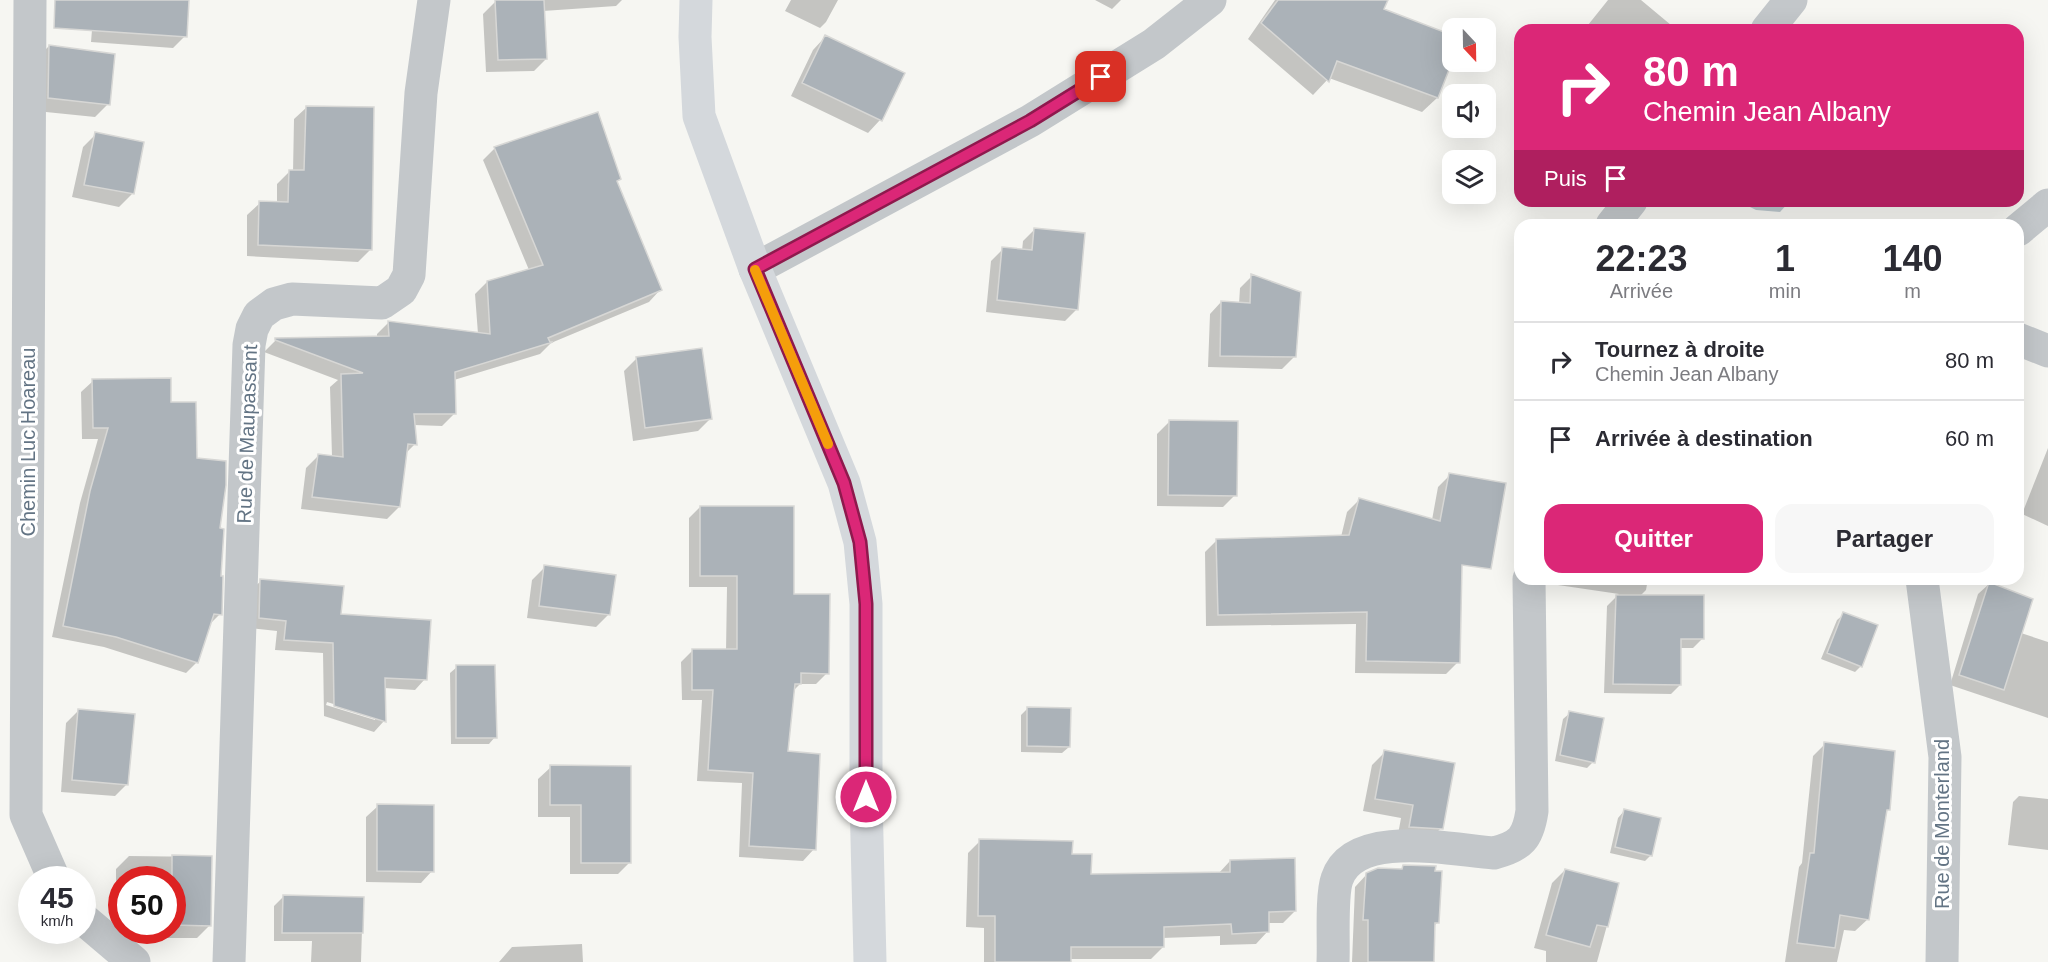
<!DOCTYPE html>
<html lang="fr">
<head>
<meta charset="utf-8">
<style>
	body { margin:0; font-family:Helvetica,sans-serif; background:#f7f7f7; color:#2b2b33; height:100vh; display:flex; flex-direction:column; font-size:22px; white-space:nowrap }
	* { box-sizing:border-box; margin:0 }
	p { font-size:20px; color:#7c7c81 }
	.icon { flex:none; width:33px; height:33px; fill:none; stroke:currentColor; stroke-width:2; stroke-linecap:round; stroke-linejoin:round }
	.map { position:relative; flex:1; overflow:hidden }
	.drawer { position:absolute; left:1514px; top:219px; width:510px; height:366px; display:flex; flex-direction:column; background:#fff; border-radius:18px; box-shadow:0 6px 24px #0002 }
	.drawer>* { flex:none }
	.top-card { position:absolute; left:1514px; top:24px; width:510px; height:183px; border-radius:18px; box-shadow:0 6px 24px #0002; background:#db2777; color:#fff; overflow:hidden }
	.needle { width:39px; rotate:158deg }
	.tools { position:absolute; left:1442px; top:18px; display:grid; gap:12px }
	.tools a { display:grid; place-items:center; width:54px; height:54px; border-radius:12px; background:#fff; box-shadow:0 6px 24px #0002; font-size:30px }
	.speed { position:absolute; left:18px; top:866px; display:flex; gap:12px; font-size:30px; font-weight:700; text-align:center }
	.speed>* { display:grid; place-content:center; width:78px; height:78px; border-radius:50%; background:#fff; box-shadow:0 6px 24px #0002; line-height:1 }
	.speed small { font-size:15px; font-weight:400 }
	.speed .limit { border:9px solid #d22; background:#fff; color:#111 }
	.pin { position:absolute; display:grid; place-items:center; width:51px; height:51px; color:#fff; margin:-26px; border-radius:12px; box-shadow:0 3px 9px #0006 }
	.me { position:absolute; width:66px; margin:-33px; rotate:0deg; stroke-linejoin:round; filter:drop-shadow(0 0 4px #0008) }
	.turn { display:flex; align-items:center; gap:21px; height:126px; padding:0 30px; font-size:27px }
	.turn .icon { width:78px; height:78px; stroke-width:2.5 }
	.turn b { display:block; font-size:42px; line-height:51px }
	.then { display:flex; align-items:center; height:57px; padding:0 30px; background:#0003; gap:12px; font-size:22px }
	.eta { display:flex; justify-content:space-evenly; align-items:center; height:102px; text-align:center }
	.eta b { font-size:36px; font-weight:600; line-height:42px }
	.button { display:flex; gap:12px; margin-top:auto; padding:12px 30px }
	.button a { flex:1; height:69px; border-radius:18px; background:#db2777; color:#fff; font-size:24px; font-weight:600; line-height:69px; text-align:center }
	.button a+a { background:#f7f7f7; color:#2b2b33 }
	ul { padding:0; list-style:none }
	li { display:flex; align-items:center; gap:18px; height:78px; padding:0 30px; border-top:2px solid #e1e1e2 }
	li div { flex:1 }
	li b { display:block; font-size:22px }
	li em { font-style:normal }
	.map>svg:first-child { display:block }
	.water { fill:#bcc7cd }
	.shadow { fill:#0003; fill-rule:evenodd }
	.building { fill:#abb2b8; stroke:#d7d7d5; stroke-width:1.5 }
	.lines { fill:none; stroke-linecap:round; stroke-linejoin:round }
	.minor { stroke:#c3c7ca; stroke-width:33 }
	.secondary { stroke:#d4d8dc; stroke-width:33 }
	.route-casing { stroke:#8e194d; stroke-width:15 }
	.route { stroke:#db2777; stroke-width:10 }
	.slow { stroke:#f59e0b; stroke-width:10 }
	.labels { text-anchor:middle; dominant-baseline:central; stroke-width:6; stroke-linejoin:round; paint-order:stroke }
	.street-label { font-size:20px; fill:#637484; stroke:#fff }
</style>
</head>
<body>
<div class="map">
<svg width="2048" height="962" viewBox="0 0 2048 962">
	<rect width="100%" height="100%" fill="#f6f6f2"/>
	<!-- water -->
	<path class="water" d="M 1738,201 L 1790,201 L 1780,212 L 1756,210 Z"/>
	<!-- shadow -->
	<path class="shadow" d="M 98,0 L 187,0 L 185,36 L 173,48 L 91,42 L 94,5 Z
		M 530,0 L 622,0 L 616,6 L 543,11 L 546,59 L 534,71 L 486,72 L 483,14 L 495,2 Z
		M 791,0 L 838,0 L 826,22 L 820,28 L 785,11 Z
		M 1095,0 L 1121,0 L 1112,9 Z
		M 1275,0 L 1386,0 L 1383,10 L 1452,37 L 1452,58 L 1437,98 L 1422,112 L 1329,78 L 1313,95 L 1248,39 Z
		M 1608,0 L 1641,0 L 1677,30 L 1584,30 Z
		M 825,37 L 903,73 L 880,120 L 868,133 L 791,96 L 813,50 Z
		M 49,46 L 108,104 L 95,117 L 36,111 L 36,59 Z
		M 307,107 L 370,250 L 358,262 L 247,256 L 247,215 L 260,203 L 277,204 L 277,184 L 289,172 L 293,172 L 294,119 Z
		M 96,134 L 132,194 L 119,207 L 72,197 L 83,147 Z
		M 495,148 L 620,179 L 616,182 L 660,290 L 649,302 L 551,343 L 540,354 L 454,380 L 454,414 L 442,426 L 414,425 L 415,444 L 405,454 L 399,507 L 387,519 L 301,509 L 306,468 L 318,456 L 332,457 L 330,387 L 338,380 L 264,352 L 276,340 L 377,338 L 377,334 L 389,322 L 478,334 L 475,294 L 487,282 L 529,270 L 483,160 Z
		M 1035,229 L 1077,309 L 1065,321 L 986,312 L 991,261 L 1003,249 L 1022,251 L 1023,241 Z
		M 1252,276 L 1294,357 L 1282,369 L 1208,367 L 1210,314 L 1221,302 L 1239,304 L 1240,288 Z
		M 637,358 L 710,419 L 698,431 L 633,441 L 624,371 Z
		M 93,381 L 170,404 L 196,459 L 218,529 L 220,614 L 209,625 L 197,662 L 186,673 L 104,647 L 52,637 L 80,503 L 98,439 L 82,439 L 81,392 Z
		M 1169,422 L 1235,495 L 1223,507 L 1157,506 L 1157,434 Z
		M 2048,448 L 2048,526 L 2022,514 Z
		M 1450,475 L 1461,554 L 1458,662 L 1446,674 L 1355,673 L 1356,624 L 1206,626 L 1205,552 L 1217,540 L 1341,537 L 1347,512 L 1359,500 L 1432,520 L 1438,487 Z
		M 700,507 L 792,595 L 827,673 L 816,684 L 800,684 L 793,691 L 786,753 L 814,849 L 803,861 L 739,857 L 742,783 L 697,781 L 702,700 L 682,700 L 681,662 L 692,651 L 726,651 L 727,587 L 689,587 L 689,518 Z
		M 545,567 L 609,614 L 596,627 L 527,618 L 532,580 Z
		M 1551,579 L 1648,579 L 1646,590 L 1640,596 L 1702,639 L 1693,648 L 1680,648 L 1680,685 L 1671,694 L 1604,693 L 1607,606 L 1619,594 L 1551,584 Z
		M 261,581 L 340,616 L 425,679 L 415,690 L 384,688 L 384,721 L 374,732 L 324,716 L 323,653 L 275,650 L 277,631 L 249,628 L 250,591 ZM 327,702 L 375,717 L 375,720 L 326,705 Z
		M 1989,584 L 2021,633 L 2048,642 L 2048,718 L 1950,685 L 1978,594 Z
		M 1844,614 L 1861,666 L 1855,672 L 1821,659 L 1837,620 Z
		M 457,667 L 495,737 L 489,744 L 451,744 L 450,673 Z
		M 1027,709 L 1069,747 L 1062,753 L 1021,752 L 1021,715 Z
		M 79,710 L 127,784 L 115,796 L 61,792 L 66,723 Z
		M 1570,713 L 1593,762 L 1587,768 L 1555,761 L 1563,719 Z
		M 1825,744 L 1888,810 L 1884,813 L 1868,919 L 1855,931 L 1844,930 L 1837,962 L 1785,962 L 1799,867 L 1802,863 L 1813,756 Z
		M 1385,752 L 1441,828 L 1428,841 L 1397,840 L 1401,818 L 1363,811 L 1372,765 Z
		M 551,767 L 630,862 L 618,874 L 570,874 L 570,817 L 538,817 L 538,779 Z
		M 2019,796 L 2048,799 L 2048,850 L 2008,845 L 2013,802 Z
		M 378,806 L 432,871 L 421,883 L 366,882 L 366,817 Z
		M 1624,811 L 1651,855 L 1645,861 L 1610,853 L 1618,818 Z
		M 980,841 L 1071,855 L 1090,875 L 1218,874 L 1230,861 L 1295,911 L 1283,923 L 1268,923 L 1268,931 L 1256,944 L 1220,945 L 1220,936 L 1162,938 L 1163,947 L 1151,959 L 1069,959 L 1069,962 L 984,962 L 984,928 L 966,927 L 968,853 Z
		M 129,856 L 211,857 L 210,925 L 197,938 L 135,938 L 135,930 L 172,930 L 172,879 L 122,879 L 122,918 L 116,917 L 116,869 Z
		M 1404,866 L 1437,923 L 1433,927 L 1433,962 L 1352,962 L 1355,887 L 1367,874 L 1399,871 Z
		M 1565,870 L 1618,885 L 1597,962 L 1546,962 L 1546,951 L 1534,948 L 1552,883 Z
		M 283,897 L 363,898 L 361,962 L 311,962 L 312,941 L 274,941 L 274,906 Z
		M 582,944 L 583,962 L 499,962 L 512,947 Z"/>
	<!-- building -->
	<path class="building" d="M 55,0 L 189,0 L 187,37 L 54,28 Z
		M 495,0 L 544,0 L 547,59 L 498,60 Z
		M 1278,0 L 1388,0 L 1384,9 L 1452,35 L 1452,62 L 1438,98 L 1337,61 L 1329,82 L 1261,23 Z
		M 825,35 L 905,73 L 882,121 L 802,83 Z
		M 49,45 L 115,54 L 110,105 L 48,98 Z
		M 306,106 L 374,107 L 372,250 L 258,245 L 259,201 L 288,202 L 289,170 L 304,170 Z
		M 598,112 L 621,179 L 617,181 L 662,290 L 548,338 L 550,342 L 553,342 L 455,372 L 456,414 L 414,414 L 417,445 L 408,444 L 400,507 L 312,497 L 318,454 L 343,457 L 341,374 L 363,373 L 275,340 L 275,338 L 389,336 L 388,321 L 490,334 L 487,281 L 543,265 L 494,147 Z
		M 95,132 L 144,142 L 134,194 L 84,185 Z
		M 1034,228 L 1085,233 L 1078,310 L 997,300 L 1002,247 L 1032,250 Z
		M 1251,274 L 1301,292 L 1296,357 L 1220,356 L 1221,301 L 1250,303 Z
		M 702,348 L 712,419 L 645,428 L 636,357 Z
		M 171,378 L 171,402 L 196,402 L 197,458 L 226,461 L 226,485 L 220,528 L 224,529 L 221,576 L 223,576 L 222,615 L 214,614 L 198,663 L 116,637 L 63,626 L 90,491 L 108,428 L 93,428 L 92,379 Z
		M 1169,420 L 1238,421 L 1237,496 L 1168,495 Z
		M 1449,473 L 1506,483 L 1491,569 L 1462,565 L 1460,663 L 1366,661 L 1367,612 L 1218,615 L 1216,539 L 1349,535 L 1359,498 L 1440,521 Z
		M 700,506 L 794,506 L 794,594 L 830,594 L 829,674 L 801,673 L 801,684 L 795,684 L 788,751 L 820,754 L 816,850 L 749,846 L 753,773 L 708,770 L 713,690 L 692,690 L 692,649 L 737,649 L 737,576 L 700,576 Z
		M 544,565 L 616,575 L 610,615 L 539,606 Z
		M 260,579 L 344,586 L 341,614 L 431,620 L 427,680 L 385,678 L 386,722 L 334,706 L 333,643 L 284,640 L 286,621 L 259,618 Z
		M 1989,582 L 2033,599 L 2004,690 L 1959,675 Z
		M 1616,595 L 1704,595 L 1704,639 L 1681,639 L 1681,685 L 1613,684 Z
		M 1843,612 L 1878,625 L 1862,667 L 1827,653 Z
		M 456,665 L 495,665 L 497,738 L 456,738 Z
		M 1027,707 L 1071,708 L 1070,747 L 1027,746 Z
		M 78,709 L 135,714 L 128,785 L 72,780 Z
		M 1569,711 L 1604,718 L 1595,763 L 1560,755 Z
		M 1824,742 L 1895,751 L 1890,810 L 1887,810 L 1869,920 L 1840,915 L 1835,948 L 1797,943 L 1810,853 L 1814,853 Z
		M 1384,750 L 1455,763 L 1443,829 L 1409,827 L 1413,805 L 1375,799 Z
		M 550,765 L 631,766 L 631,863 L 581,863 L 581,805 L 550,805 Z
		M 377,804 L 434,805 L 434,872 L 377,871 Z
		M 1624,809 L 1661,818 L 1652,856 L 1615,847 Z
		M 979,839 L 1073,841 L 1072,854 L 1092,854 L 1091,874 L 1230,872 L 1230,860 L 1295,858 L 1296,911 L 1269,912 L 1269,932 L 1232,934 L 1231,924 L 1164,927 L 1164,947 L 1071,947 L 1071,962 L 995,962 L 995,916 L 978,916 Z
		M 172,855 L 212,856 L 211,926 L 172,925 Z
		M 1403,865 L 1436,866 L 1435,871 L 1442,871 L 1439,923 L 1435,923 L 1434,962 L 1368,962 L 1368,920 L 1363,920 L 1366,873 L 1378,868 L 1402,869 Z
		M 1565,869 L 1619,883 L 1608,927 L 1597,925 L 1590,947 L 1546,935 Z
		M 283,895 L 364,897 L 363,933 L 282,933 Z"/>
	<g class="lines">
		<!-- minor -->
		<path class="minor" d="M 30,0 L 26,815 L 54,879
			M 1767,30 L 1791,0
			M 1612,225 L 1631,201
			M 2018,230 L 2048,205
			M 755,269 L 1030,121 L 1154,44 L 1210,0
			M 2018,339 L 2048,351
			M 1922,579 L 1945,757 L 1942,962
			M 82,918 L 134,962
			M 229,962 L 249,345 L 252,329 L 259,315 L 274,304 L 292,299 L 382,303 L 401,290 L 409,275 L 421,93 L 434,0
			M 1333,962 C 1334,942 1331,896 1337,879 C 1354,828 1452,850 1494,853 C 1521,846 1528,838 1532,811 L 1529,579"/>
		<!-- secondary -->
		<path class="secondary" d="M 696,0 L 695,37 L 699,116 L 755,269 L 844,483 L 860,542 L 866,604 L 866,797 L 870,962"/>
	</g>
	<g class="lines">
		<!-- route casing -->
		<g class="route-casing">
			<path id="route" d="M 866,797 L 866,604 L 860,542 L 844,483 L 755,269 L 1030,121 L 1101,77"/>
		</g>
		<!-- route -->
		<use href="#route" class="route"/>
		<!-- slow -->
		<path class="slow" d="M 755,270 L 828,444"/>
	</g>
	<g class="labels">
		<!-- street labels -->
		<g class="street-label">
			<text transform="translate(247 434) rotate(-88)">Rue de Maupassant</text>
			<text transform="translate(28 442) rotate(-90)">Chemin Luc Hoareau</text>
			<text transform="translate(1942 824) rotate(-90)">Rue de Monterland</text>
		</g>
	</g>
</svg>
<div class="tools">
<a><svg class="needle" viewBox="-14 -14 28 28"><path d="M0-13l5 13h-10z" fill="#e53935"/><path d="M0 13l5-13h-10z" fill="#7c7c81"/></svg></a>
<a><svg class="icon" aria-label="sound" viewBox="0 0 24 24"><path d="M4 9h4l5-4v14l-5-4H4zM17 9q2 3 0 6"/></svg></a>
<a><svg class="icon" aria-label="layers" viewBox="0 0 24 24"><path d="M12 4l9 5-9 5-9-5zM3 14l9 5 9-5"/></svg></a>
</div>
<div class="speed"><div>45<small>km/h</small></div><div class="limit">50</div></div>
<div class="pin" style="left:1101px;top:77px;background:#d93025"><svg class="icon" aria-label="arrive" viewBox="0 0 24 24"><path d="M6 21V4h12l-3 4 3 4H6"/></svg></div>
<svg class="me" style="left:866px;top:797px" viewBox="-20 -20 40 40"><circle r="17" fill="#db2777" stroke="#fff" stroke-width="3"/><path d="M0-11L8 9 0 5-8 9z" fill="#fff"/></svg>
<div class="top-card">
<div class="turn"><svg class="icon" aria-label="right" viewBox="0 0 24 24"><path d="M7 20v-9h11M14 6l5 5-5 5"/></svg><div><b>80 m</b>Chemin Jean Albany</div></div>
<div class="then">Puis<svg class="icon" aria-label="arrive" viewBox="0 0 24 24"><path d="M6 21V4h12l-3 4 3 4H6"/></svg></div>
</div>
<section class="drawer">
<div class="eta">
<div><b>22:23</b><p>Arrivée</p></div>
<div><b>1</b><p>min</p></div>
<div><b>140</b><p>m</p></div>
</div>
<ul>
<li><svg class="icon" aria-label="right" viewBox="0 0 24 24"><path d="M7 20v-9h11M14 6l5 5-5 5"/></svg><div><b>Tournez à droite</b><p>Chemin Jean Albany</p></div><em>80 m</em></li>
<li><svg class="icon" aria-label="arrive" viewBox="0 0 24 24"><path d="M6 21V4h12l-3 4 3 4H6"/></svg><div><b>Arrivée à destination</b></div><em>60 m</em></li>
</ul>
<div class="button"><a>Quitter</a><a>Partager</a></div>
</section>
</div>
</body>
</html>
